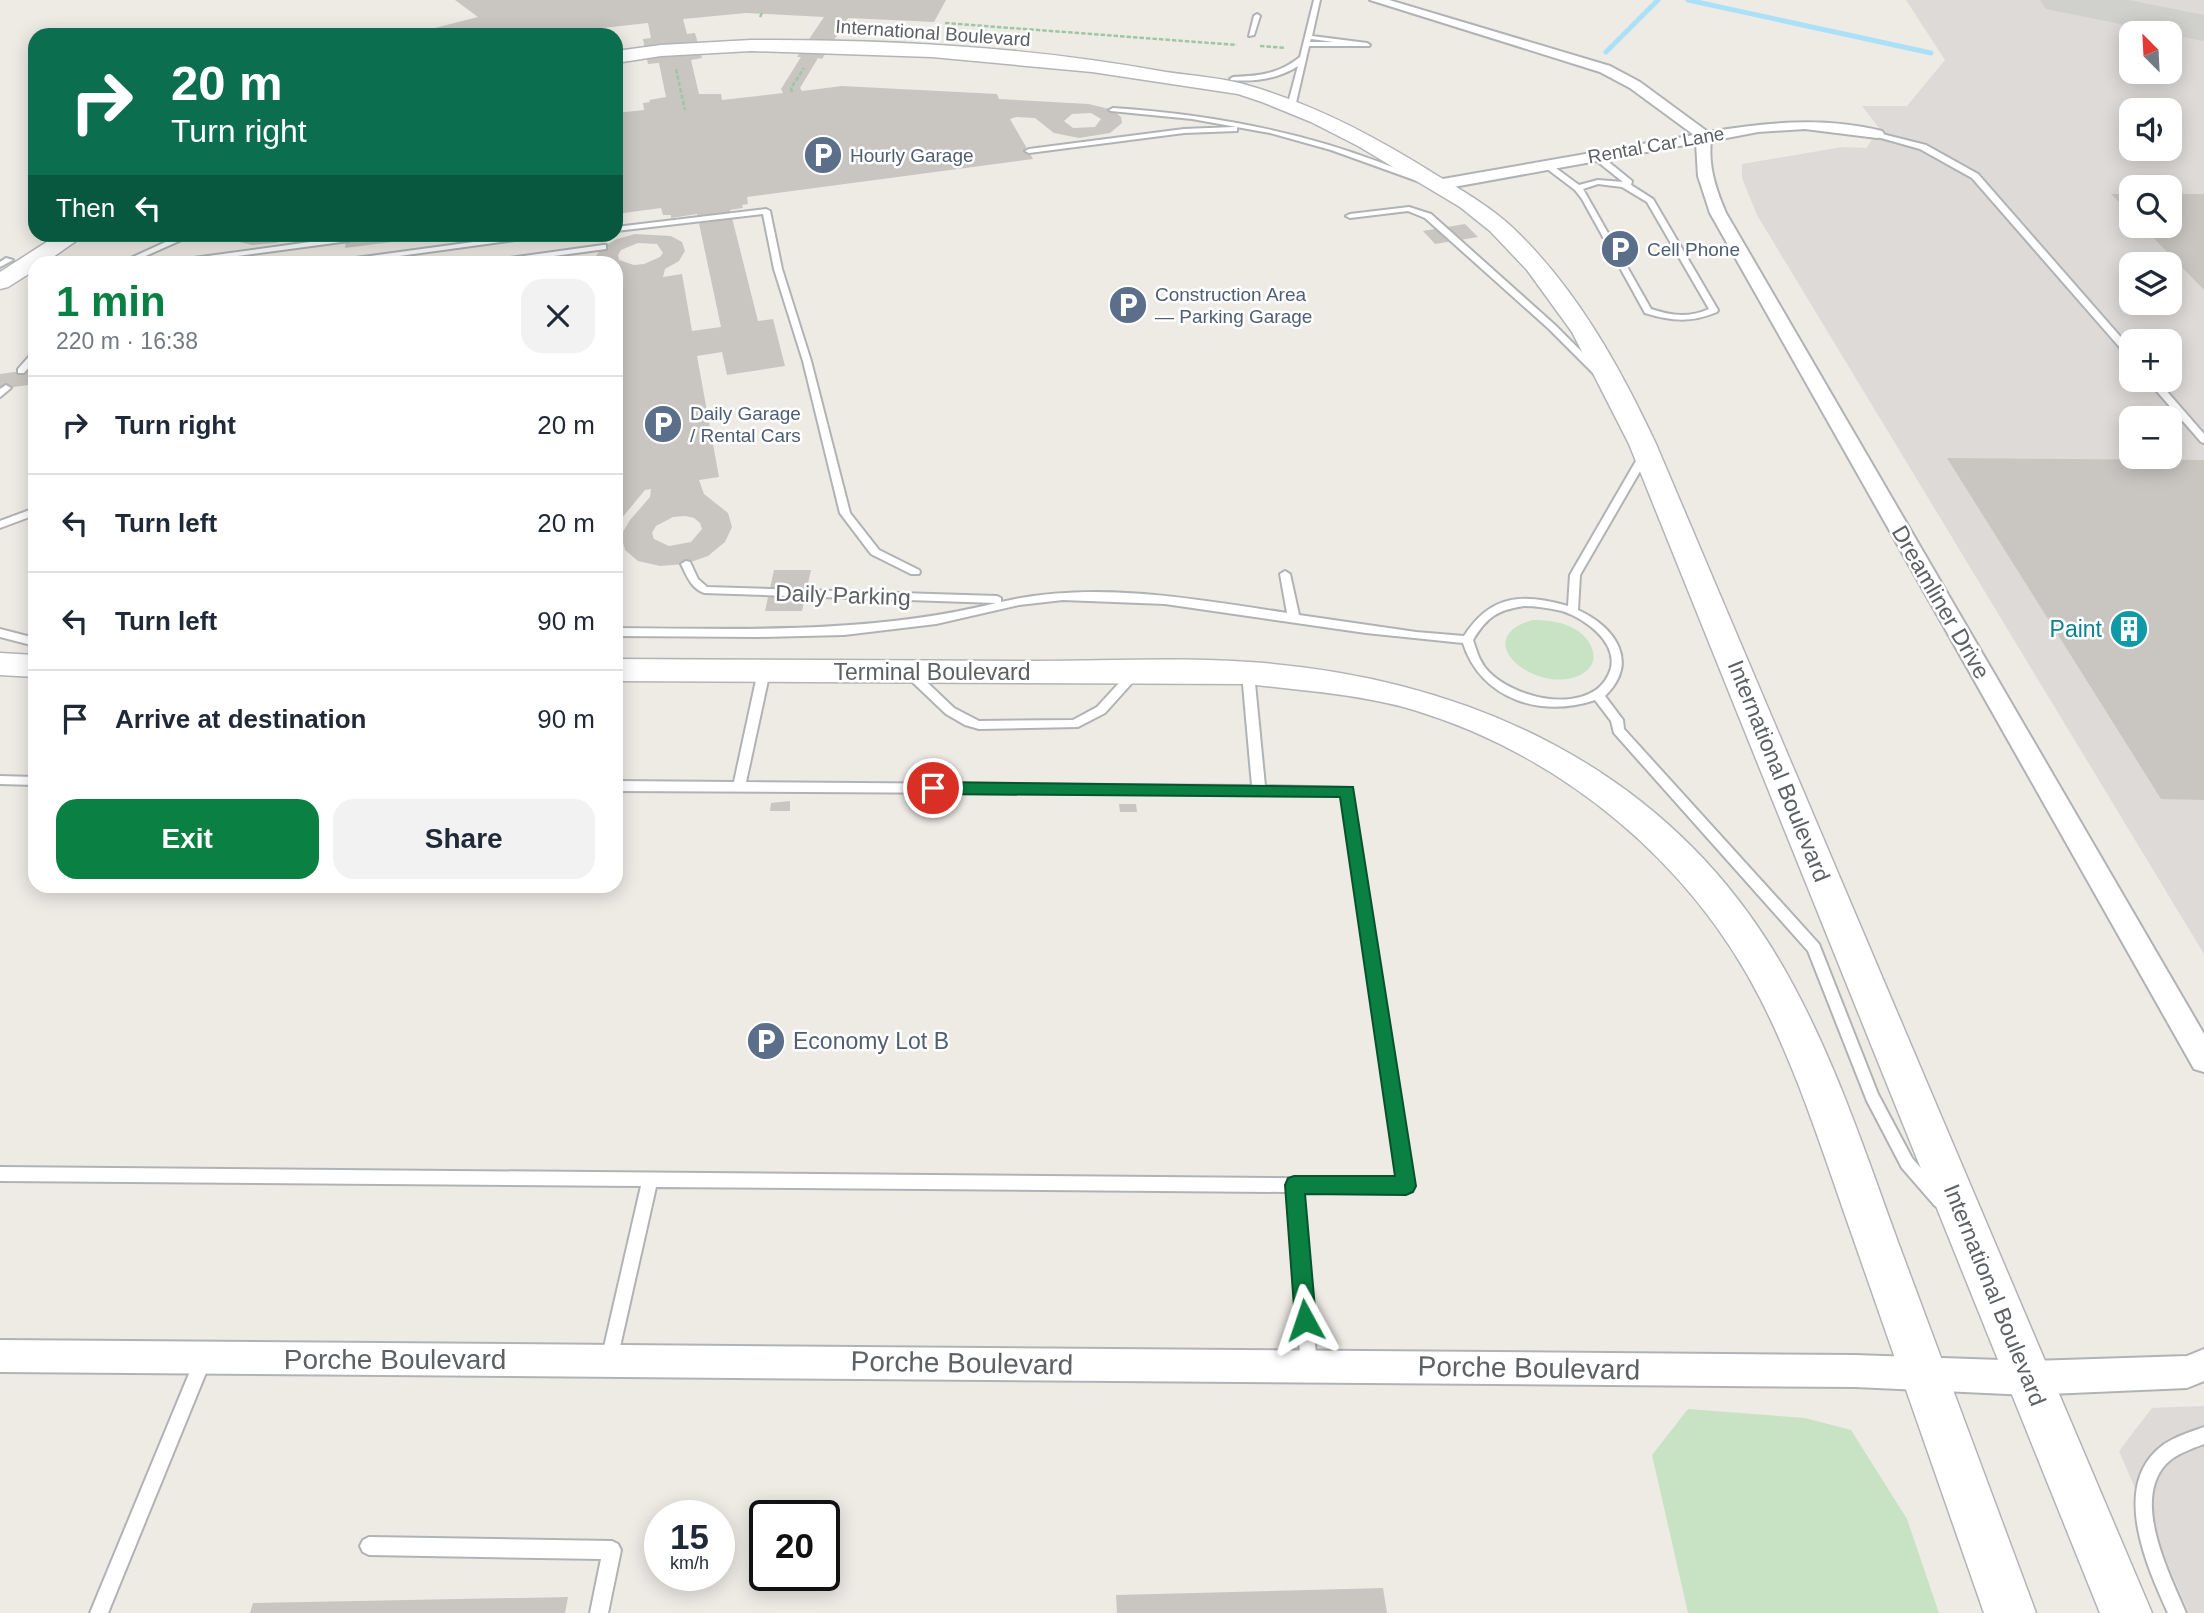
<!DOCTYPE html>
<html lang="en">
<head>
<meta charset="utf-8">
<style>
	body { margin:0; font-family:Helvetica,sans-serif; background:#f2f2f3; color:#1f2937; height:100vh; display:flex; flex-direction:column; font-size:26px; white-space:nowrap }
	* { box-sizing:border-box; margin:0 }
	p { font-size:23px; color:#747a83 }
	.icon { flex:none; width:38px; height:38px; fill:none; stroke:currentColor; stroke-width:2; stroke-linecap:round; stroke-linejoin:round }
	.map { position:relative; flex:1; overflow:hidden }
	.details { position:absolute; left:28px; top:256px; width:595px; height:637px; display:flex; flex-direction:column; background:#fff; border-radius:21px; box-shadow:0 4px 18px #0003 }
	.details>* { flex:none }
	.guide { position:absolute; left:28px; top:28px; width:595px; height:214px; border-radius:21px; box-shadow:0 4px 18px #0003; background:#0b6e4f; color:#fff; overflow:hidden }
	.needle { width:46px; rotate:336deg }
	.tools { position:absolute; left:2119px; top:21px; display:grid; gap:14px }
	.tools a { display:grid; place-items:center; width:63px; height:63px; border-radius:14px; background:#fff; box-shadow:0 4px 18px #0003; font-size:35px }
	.speed { position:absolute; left:644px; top:1500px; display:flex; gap:14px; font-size:35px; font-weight:700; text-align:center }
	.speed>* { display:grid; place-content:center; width:91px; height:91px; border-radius:50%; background:#fff; box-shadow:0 4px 18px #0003; line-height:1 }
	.speed small { font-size:18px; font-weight:400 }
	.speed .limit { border:4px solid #111; border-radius:10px; background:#fff; color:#111 }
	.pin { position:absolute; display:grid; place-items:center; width:60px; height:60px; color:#fff; margin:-30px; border:4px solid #fff; border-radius:50%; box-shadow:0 2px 7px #0007 }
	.me { position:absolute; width:77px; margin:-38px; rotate:355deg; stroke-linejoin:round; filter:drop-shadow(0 0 5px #0008) }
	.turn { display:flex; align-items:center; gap:24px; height:147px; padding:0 28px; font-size:32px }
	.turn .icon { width:91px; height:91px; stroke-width:2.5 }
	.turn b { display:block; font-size:49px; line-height:60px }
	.then { display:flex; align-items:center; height:66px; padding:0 28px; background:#0003; gap:14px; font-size:26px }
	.round { display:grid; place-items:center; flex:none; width:74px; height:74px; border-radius:21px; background:#f2f2f3 }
	.summary { display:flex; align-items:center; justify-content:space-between; height:119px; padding:0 28px }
	h1 { font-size:42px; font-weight:700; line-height:52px; color:#0b8043 }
	.button { display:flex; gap:14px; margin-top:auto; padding:14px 28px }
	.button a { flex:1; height:80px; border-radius:21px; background:#0b8043; color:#fff; font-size:28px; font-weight:700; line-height:80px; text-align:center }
	.button a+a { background:#f2f2f3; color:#1f2937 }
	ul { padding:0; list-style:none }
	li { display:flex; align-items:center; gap:21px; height:98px; padding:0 28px; border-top:2px solid #e0e1e3 }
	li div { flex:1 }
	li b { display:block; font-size:26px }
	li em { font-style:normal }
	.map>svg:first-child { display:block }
	.industrial { fill:#dddad7; fill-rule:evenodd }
	.green { fill:#c8e3c4 }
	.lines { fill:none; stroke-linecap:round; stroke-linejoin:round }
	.stream { stroke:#abe1f8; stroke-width:5 }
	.taxiway { fill:#d0d0cc; fill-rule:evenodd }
	.building { fill:#c9c6c2; fill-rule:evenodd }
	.service-casing { stroke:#b0b3b6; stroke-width:4 }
	.minor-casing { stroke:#b0b3b6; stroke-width:4 }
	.secondary-casing { stroke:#b1b5b8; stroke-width:3 }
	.path { stroke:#9fc6a4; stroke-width:2.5; stroke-dasharray:4.5 2; stroke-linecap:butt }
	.service { fill:#fff; fill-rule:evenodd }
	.minor { fill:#fff; fill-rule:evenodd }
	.secondary { fill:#fff; fill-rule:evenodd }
	.route { fill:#0b8043; stroke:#07532c; stroke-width:2 }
	.labels { text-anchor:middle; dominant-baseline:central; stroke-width:5; stroke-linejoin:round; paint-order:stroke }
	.far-street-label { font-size:19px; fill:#5d6164; stroke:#fff }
	.far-service-label { font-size:19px; fill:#4e5e75; stroke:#fff; text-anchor:start }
	.street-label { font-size:23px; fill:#5d6164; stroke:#fff }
	.culture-label { font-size:23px; fill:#0d838f; stroke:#fff; text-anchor:end }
	.service-label { font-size:23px; fill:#4e5e75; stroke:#fff; text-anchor:start }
	.near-street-label { font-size:28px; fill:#5d6164; stroke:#fff }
</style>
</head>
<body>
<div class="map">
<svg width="2204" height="1613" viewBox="0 0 2204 1613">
	<rect width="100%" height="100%" fill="#eeebe5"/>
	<!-- industrial -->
	<path class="industrial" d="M 1906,0 L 2204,0 L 2204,954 L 1757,215 L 1742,178 L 1742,164 L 1842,147 L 1866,148 L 1880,129 L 1862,106 L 1907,106 L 1945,60 ZM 2132,33 L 2170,33 L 2170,72 L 2132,72 ZM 2132,110 L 2170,110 L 2170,149 L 2132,149 ZM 2132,187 L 2170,187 L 2170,226 L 2132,226 ZM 2132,264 L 2170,264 L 2170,303 L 2132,303 ZM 2132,341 L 2170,341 L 2170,380 L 2132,380 ZM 2132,418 L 2170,418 L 2170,457 L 2132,457 Z
		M 2204,1406 L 2204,1613 L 2189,1613 L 2119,1451 L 2152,1408 Z"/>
	<!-- green -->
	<path class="green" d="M 1532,620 C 1546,620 1560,621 1573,628 C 1594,639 1604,665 1578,676 C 1536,694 1467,640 1532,620 Z
		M 1688,1409 L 1805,1418 L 1851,1430 L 1907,1519 L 1939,1613 L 1688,1613 L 1652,1455 Z"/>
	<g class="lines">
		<!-- stream -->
		<path class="stream" d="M 1688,0 L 1931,53
			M 1606,52 L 1658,0"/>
		<!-- taxiway -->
		<path class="taxiway" d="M 2040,0 L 2128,0 L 2204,15 L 2204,41 L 2046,9 Z"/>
	</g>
	<!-- building -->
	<path class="building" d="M 455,0 L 946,0 L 934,22 L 848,18 L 822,59 L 818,58 L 800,88 L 802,91 L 842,86 L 997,94 L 999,99 L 1089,104 L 1113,110 L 1121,117 L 1122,123 L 1110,133 L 1079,138 L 1054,133 L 1035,118 L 1016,117 L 1010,119 L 1033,159 L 747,197 L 748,204 L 742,205 L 743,208 L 730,210 L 758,321 L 773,319 L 785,366 L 727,375 L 722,352 L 697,356 L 719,477 L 699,480 L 704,494 L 728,513 L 732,527 L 725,542 L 708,556 L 685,564 L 660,566 L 638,561 L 625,550 L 621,535 L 630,520 L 650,497 L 651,489 L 645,490 L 616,525 L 616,279 L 624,283 L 616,275 L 616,262 L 598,262 L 596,256 L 603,247 L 617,239 L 635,234 L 671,236 L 682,242 L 685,251 L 679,261 L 665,269 L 663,277 L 682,274 L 692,331 L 721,327 L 697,214 L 671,218 L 671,215 L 663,215 L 661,208 L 616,214 L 616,113 L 644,110 L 643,103 L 650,102 L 649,100 L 666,97 L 659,63 L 648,64 L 643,39 L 651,38 L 648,23 L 584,30 L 565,35 L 418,35 L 415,33 L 478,17 ZM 746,13 L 824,17 L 797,57 L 801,57 L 781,89 L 783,93 L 722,100 L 721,94 L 699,94 L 691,60 L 702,58 L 695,33 L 687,34 L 683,19 ZM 1091,113 L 1101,119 L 1095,127 L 1073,128 L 1064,121 L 1072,114 ZM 638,243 L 657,244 L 663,253 L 660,257 L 644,264 L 634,265 L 619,260 L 618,255 L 621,250 ZM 685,516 L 694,518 L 700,523 L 702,529 L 691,542 L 669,546 L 654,539 L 652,533 L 656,526 L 673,517 Z
		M 2111,194 L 2132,194 L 2132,215 Z
		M 2170,194 L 2204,194 L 2204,290 L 2142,226 L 2170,226 Z
		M 1465,224 L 1478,237 L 1435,244 L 1423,231 Z
		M 226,234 L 300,234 L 276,243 L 252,245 L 235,241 Z
		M 347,234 L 438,234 L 438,236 L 345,248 Z
		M 35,369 L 35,384 L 0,389 L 0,374 Z
		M 1947,458 L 2204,460 L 2204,800 L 2161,799 Z
		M 774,570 L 811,570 L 802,611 L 765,611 Z
		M 790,801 L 790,811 L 770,811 L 771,803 Z
		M 1119,804 L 1136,804 L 1137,812 L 1120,812 Z
		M 1383,1588 L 1387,1613 L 1117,1613 L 1116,1595 Z
		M 568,1597 L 565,1613 L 250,1613 L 253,1603 Z"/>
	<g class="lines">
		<!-- service casing -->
		<g class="service-casing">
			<path id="service" d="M 1314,0 L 1320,0 L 1312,36 L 1367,43 L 1370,45 L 1369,46 L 1309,46 L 1295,107 L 1291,109 L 1287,107 L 1298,66 C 1278,79 1254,82 1231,80 L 1230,79 L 1233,77 C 1259,76 1279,74 1300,57 ZM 1311,39 L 1334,42 L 1310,42 Z
				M 1257,14 L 1260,16 L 1254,35 L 1249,36 L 1254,16 Z
				M 1113,108 C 1206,114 1295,130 1382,163 C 1396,169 1414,172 1427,180 L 1420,182 L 1331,150 L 1270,133 L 1192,119 L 1111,111 L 1109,110 Z
				M 1234,127 L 1237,127 L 1237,131 L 1184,133 L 1029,153 L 1025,151 L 1029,149 L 1184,129 Z
				M 1874,132 L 1926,145 L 1978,174 L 2132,350 L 2132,359 L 2129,358 L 1972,178 L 1920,149 L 1874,136 Z
				M 1593,154 L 1599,154 L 1632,181 L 1631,185 L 1653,199 L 1718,310 L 1717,312 C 1691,323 1671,321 1645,313 L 1582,199 L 1575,190 L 1542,165 L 1549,163 L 1579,185 L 1598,180 L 1623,182 L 1593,158 ZM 1598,184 L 1622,187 L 1647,202 L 1709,309 C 1689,318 1672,316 1651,309 L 1583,189 Z
				M 1409,207 L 1431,214 L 1555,325 L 1601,371 L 1601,375 L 1595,375 L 1549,329 L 1425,218 L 1408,211 L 1350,218 L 1346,216 L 1350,214 Z
				M 766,209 L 770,211 L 782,269 L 811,361 L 850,513 L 879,550 L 919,570 L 920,572 L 919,574 L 911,574 L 871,554 L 840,513 L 803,361 L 774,269 L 763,214 L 616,231 L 616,227 Z
				M 183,234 L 195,234 L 132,262 L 122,262 Z
				M 532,234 L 558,234 L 356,262 L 337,262 L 341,260 Z
				M 346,237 L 350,239 L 349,241 L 193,262 L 175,262 L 179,260 Z
				M 603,245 L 606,245 L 606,249 L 509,262 L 491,262 L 495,260 Z
				M 6,258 L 13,260 L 0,267 L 0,262 Z
				M 35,352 L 35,360 L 24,373 L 18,373 L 18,369 L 32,353 Z
				M 2147,380 L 2157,380 L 2204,434 L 2204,443 L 2201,442 Z
				M 6,385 L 11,388 L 0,397 L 0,389 Z
				M 1645,451 L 1650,454 L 1580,575 L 1578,610 C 1615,627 1640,662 1605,696 L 1623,720 L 1624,729 L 1819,944 L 1878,1094 L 1912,1158 L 1945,1196 L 1948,1201 L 1945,1206 L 1940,1208 L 1935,1206 L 1902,1168 L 1867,1101 L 1808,951 L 1614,733 L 1611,721 L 1595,700 C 1542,718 1481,700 1463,643 L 1366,633 L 1165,604 L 1063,600 L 1019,605 L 936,624 L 844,635 L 758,637 L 616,636 L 616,628 C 744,629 871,634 996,603 L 704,593 C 691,588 687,576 681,564 L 686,561 L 690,562 L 698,579 L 707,587 L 997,596 L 1001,598 L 1001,602 C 1094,580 1195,599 1287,613 L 1280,574 L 1285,571 L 1290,574 L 1299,615 L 1416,632 L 1464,636 C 1491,594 1523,593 1568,606 L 1570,575 L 1640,454 ZM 1524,606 C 1537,606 1549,608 1562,611 C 1584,618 1617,641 1611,668 C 1609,676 1603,685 1596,690 C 1567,710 1514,696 1490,673 C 1480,664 1477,652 1473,640 C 1487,617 1497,610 1524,606 Z
				M 35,508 L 35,515 L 0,528 L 0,521 Z
				M 0,629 L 35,638 L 35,646 L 0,637 Z
				M 764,667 L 770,671 L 746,782 L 1252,786 L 1242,673 L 1248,669 L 1254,673 L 1265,786 L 1351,788 L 1414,1186 L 1411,1191 L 1406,1193 L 1302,1192 L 1317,1366 L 1315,1372 L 1309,1374 L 1303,1372 L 1301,1366 L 1287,1192 L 656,1187 L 617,1360 L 615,1366 L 609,1368 L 603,1366 L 601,1360 L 641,1186 L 0,1181 L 0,1167 L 1397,1179 L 1342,795 L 616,791 L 616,781 L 734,782 L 758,671 Z
				M 909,668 L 913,669 L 954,708 L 979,721 L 1073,720 L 1097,707 L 1131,670 L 1139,670 L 1141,673 L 1105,713 L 1078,727 L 979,729 L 965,725 L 946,714 L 905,675 L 903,672 L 905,669 Z
				M 0,776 L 35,777 L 35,785 L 0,784 Z
				M 204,1350 L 210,1352 L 212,1358 L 108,1613 L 90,1613 L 198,1352 Z
				M 2204,1427 L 2204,1444 C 2191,1449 2176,1454 2166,1464 C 2131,1502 2170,1574 2186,1613 L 2168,1613 C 2148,1569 2113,1492 2156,1451 C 2169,1438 2188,1433 2204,1427 Z
				M 369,1537 L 612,1541 L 618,1544 L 621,1550 L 608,1613 L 590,1613 L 601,1559 L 369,1555 L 363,1552 L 360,1546 L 363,1540 Z"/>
		</g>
		<!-- minor casing -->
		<g class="minor-casing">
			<path id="minor" d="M 1370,0 L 1389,0 L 1610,66 L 1640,82 L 1708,132 C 1767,122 1824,117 1882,131 L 1884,134 L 1882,137 L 1877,138 L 1805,129 L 1758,132 L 1711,141 C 1708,166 1716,190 1726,213 L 2204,1034 L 2204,1072 L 2194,1069 L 1710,213 L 1698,176 L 1696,143 L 1437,190 L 1429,185 L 1437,180 L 1694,135 L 1630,88 L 1600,72 Z
				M 0,1340 L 1855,1355 L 2029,1361 L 2187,1356 L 2204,1349 L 2204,1381 L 2187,1388 L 2029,1395 L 1855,1387 L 0,1372 Z"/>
		</g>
		<!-- secondary casing -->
		<g class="secondary-casing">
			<path id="secondary" d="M 751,40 C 889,39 1030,47 1166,72 C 1193,76 1225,78 1250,86 C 1316,105 1376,137 1433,173 C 1461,190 1488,205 1512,227 C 1576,288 1619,365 1656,444 L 2152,1613 L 2100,1613 L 1629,444 L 1572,332 L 1527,270 L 1490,231 L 1460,207 L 1358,146 L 1311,122 L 1262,102 L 1238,94 L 1092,72 L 932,57 L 751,51 L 661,56 L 616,63 L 616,51 L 661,45 Z
				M 59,234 L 86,234 L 46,262 L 35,262 L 35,270 L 8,287 L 0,289 L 0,272 Z
				M 0,653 L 35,655 L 35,677 L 0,675 Z
				M 616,659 C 755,660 893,660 1032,661 C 1104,661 1178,657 1249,662 C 1467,677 1665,767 1779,960 C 1831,1048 1863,1146 1898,1242 C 1944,1366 1990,1489 2036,1613 L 1984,1613 C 1940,1487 1896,1361 1852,1235 C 1824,1156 1799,1075 1761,1000 C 1691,862 1562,755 1414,710 C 1360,694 1303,691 1248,684 L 616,681 Z"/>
		</g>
		<!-- path -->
		<path class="path" d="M 760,17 L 762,13
			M 945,23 L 1237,45
			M 1260,46 L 1286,48
			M 676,69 L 685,110
			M 792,92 L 791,88 L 804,68"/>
		<!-- service -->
		<use href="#service" class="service"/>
		<!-- minor -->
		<use href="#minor" class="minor"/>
		<!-- secondary -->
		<use href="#secondary" class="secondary"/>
	</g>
	<!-- route -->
	<path class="route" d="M 933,782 L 1353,787 L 1416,1186 L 1413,1192 L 1406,1195 L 1305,1194 L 1316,1320 L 1313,1327 L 1305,1330 L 1298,1327 L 1295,1320 L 1285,1185 L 1288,1178 L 1294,1176 L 1395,1176 L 1340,797 L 933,794 L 925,788 Z"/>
	<!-- icons -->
	<defs>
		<g id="parking-disc" transform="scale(2.0125)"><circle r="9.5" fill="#5c6f8a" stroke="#fff"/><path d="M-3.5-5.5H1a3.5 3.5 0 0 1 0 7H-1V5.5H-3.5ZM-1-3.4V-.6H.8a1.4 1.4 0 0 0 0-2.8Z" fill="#fff"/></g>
		<g id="building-disc" transform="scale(2.0125)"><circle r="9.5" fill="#0f9aa8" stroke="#fff"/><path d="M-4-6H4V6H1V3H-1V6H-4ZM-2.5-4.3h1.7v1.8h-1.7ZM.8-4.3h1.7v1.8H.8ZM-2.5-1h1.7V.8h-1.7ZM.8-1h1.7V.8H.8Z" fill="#fff"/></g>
	</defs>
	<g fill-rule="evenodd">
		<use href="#parking-disc" x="823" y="155"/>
		<use href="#parking-disc" x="1620" y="249"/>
		<use href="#parking-disc" x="1128" y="305"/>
		<use href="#parking-disc" x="663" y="424"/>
		<use href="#building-disc" x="2129" y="629"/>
		<use href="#parking-disc" x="766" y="1041"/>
	</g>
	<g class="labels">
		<!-- far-street labels -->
		<g class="far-street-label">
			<text transform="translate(933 33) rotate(4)">International Boulevard</text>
			<text transform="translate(1656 145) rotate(-10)">Rental Car Lane</text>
		</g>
		<!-- far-service labels -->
		<g class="far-service-label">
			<text x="850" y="155">Hourly Garage</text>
			<text x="1647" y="249">Cell Phone</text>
			<text x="1155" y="294">Construction Area<tspan x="1155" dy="22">— Parking Garage</tspan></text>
			<text x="690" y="413">Daily Garage<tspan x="690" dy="22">/ Rental Cars</tspan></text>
		</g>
		<!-- street labels -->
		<g class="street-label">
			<text transform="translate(843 595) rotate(2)">Daily Parking</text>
			<text transform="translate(1941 602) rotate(60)">Dreamliner Drive</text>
			<text x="932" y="672">Terminal Boulevard</text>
			<text transform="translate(1779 771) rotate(68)">International Boulevard</text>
			<text transform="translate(1995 1295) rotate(68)">International Boulevard</text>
		</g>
		<!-- culture labels -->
		<g class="culture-label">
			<text x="2102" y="629">Paint</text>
		</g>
		<!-- service labels -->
		<g class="service-label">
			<text x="793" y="1041">Economy Lot B</text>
		</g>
		<!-- near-street labels -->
		<g class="near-street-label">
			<text x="395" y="1359">Porche Boulevard</text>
			<text transform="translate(962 1363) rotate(1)">Porche Boulevard</text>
			<text transform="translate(1529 1368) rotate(1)">Porche Boulevard</text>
		</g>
	</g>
</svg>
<div class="tools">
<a><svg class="needle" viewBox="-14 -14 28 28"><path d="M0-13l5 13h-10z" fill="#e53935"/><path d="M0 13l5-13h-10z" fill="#747a83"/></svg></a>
<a><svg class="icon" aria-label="sound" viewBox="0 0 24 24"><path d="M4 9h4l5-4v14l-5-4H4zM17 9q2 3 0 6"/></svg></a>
<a><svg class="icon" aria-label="search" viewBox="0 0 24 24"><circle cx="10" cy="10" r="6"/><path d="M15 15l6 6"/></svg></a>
<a><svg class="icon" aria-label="layers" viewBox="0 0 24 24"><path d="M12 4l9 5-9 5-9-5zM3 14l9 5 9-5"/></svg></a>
<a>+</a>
<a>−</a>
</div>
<div class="speed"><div>15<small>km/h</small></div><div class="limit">20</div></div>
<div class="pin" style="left:933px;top:788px;background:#d93025"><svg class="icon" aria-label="arrive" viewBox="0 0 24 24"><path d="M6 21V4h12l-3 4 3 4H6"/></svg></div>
<svg class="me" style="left:1305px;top:1320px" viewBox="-20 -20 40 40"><path d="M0-17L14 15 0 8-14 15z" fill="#0b8043" stroke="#fff" stroke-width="4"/></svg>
<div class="guide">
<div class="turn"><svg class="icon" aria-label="right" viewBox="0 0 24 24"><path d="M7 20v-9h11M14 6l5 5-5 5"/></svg><div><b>20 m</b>Turn right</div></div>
<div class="then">Then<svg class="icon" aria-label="left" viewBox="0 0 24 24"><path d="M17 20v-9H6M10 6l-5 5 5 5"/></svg></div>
</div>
<section class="details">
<div class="summary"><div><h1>1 min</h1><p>220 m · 16:38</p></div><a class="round"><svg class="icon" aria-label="close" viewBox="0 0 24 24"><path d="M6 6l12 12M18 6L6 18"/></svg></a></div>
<ul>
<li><svg class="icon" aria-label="right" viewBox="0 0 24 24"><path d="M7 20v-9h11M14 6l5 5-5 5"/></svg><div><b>Turn right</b></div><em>20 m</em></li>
<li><svg class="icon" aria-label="left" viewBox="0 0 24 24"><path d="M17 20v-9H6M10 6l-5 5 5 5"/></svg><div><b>Turn left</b></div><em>20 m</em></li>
<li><svg class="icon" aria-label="left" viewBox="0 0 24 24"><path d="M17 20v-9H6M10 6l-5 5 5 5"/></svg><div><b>Turn left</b></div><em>90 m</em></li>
<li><svg class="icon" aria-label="arrive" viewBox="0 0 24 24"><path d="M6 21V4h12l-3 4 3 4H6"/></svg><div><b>Arrive at destination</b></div><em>90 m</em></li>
</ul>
<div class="button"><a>Exit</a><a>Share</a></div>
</section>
</div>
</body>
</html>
